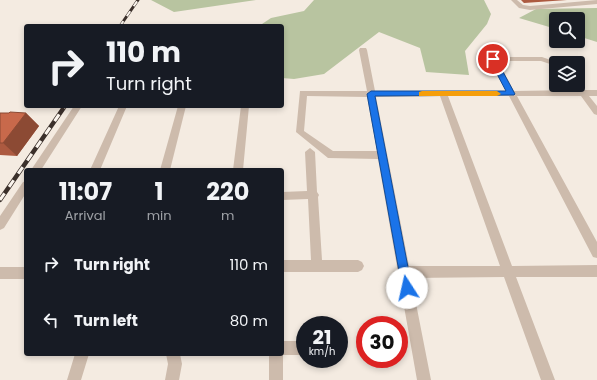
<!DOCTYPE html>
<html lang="en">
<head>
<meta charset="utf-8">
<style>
	body { margin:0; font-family:Poppins,sans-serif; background:#242831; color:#f1f3f6; height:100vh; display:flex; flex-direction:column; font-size:15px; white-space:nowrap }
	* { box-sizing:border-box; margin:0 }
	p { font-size:13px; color:#9ea1a6 }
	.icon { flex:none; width:22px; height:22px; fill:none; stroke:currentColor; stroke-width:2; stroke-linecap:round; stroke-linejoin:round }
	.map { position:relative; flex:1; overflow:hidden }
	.panel { position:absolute; left:24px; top:168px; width:260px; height:188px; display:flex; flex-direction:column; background:#171b24; border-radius:4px; box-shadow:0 2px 6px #0003 }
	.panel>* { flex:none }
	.guide { position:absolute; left:24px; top:24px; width:260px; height:84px; border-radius:4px; box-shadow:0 2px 6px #0003; background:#171b24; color:#f1f3f6; overflow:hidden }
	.buttons { position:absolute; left:549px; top:12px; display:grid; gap:8px }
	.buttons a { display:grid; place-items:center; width:36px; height:36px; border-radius:4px; background:#171b24; box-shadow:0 2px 6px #0003; font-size:20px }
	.speed { position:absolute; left:296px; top:316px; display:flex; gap:8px; font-size:20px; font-weight:700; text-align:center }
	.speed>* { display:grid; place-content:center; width:52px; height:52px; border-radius:50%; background:#171b24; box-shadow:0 2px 6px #0003; line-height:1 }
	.speed small { font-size:10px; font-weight:400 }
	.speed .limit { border:6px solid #d22; background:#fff; color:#111 }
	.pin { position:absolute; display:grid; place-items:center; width:34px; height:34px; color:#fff; margin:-17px; border:2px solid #fff; border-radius:50%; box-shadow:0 1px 4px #0007 }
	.me { position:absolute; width:44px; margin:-22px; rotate:350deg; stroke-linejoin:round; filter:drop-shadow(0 0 3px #0008) }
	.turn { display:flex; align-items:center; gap:14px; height:84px; padding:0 16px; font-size:18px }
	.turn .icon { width:52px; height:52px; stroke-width:2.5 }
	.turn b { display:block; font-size:28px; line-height:34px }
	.eta { display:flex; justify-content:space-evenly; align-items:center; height:68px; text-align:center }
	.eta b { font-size:24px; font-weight:700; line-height:28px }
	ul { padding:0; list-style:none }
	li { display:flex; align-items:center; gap:12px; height:56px; padding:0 16px }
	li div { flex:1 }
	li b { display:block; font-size:15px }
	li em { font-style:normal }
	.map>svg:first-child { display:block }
	.green { fill:#b8c4a0 }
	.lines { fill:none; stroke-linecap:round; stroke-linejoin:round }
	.minor { fill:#cdbbac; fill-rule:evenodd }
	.rail-far1-casing { stroke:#3b302b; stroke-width:3 }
	.rail-casing { stroke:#3b302b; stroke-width:4.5 }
	.rail-far1 { stroke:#fbf5ee; stroke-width:2; stroke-dasharray:6; stroke-linecap:butt }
	.rail { stroke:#fbf5ee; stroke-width:3; stroke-dasharray:8; stroke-linecap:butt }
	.wall { fill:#ac5a40 }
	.shaded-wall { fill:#8c4a34 }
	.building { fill:#c8694b; stroke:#8c4a34 }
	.route { fill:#1a73e8; stroke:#114b97 }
	.slow { fill:#f59e0b }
</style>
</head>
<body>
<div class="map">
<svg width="597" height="380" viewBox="0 0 597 380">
	<rect width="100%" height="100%" fill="#f4ebe1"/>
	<!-- green -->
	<path class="green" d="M 151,0 L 256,0 L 174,12 Z
		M 314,0 L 484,0 L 491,14 L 487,24 L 465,51 L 469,75 L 426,72 L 420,48 L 379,32 L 324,74 L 294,79 L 282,78 L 282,26 L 259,26 L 271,18 L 304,11 Z
		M 597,8 L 597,42 L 578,36 L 578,19 L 556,19 L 556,29 L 519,18 L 536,9 Z"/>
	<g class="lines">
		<!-- minor -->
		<path class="minor" d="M 511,0 L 517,0 L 523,5 L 530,6 L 597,0 L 597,4 L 530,10 L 519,8 Z
			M 360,48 L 366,48 L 367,50 L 375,91 L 506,91 L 489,59 L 493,57 L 542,57 L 559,63 L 556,63 L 556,66 L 541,61 L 498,61 L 514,91 L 577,90 L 573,85 L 578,85 L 578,83 L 585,90 L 597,90 L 597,96 L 589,96 L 597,106 L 597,115 L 594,114 L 581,96 L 517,96 L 597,242 L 597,258 L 593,257 L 509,96 L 448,96 L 512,266 L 597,265 L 597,277 L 516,277 L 555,380 L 541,380 L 504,277 L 411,278 L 431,380 L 417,380 L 378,159 L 328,158 L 296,132 L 300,91 L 367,91 L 359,50 ZM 307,96 L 367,97 L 377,151 L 333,151 L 304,131 ZM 440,96 L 500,266 L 409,266 L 376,97 Z
			M 74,106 L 82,106 L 41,170 L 31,170 Z
			M 119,106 L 127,106 L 100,170 L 90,170 Z
			M 178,106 L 186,106 L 170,170 L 160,170 Z
			M 241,106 L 249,106 L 243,170 L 233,170 Z
			M 310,148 L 315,152 L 317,192 L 319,195 L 318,197 L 322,260 L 358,260 L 362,262 L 364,266 L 362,270 L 358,272 L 282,272 L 282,260 L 311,260 L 308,199 L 282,200 L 282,192 L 307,191 L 305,152 Z
			M 26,181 L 26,193 L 4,228 L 0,230 L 0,216 L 23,182 Z
			M 0,267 L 26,267 L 26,279 L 0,279 Z
			M 282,341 L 305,341 L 305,355 L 283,355 L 283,380 L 269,380 L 269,354 L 282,354 Z
			M 75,354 L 89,354 L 81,380 L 67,380 Z
			M 166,354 L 180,354 L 182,364 L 179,380 L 165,380 L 168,364 Z"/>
		<!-- rail-far1 casing -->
		<g class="rail-far1-casing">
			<path id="rail-far1" d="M 120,26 L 138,0"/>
		</g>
		<!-- rail casing -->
		<g class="rail-casing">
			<path id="rail" d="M 0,200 L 65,106"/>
		</g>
		<!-- rail-far1 -->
		<use href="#rail-far1" class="rail-far1"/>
		<!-- rail -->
		<use href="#rail" class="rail"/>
	</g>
	<!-- wall -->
	<path class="wall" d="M 521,0 L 567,0 L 524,3 Z
		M 0,113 L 26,113 L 39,126 L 17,156 L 0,155 Z"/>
	<!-- shaded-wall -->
	<path class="shaded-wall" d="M 26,113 L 39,126 L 17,156 L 3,143 Z"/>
	<!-- building -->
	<path class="building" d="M 10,112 L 26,113 L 3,143 L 0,143 L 0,113 L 9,113 Z"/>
	<!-- route -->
	<path class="route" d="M 490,58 L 496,59 L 515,94 L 514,95 L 375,96 L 412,288 L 411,291 L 407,293 L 403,291 L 402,288 L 367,94 L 371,91 L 506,91 L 489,59 Z"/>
	<!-- slow -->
	<path class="slow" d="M 422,91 L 497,91 L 501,94 L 497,96 L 419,96 L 419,92 Z"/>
</svg>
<div class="buttons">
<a><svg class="icon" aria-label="search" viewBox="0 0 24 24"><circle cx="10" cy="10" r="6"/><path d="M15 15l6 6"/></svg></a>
<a><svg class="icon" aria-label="layers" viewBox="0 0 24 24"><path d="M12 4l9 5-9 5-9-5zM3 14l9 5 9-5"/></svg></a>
</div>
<div class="speed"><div>21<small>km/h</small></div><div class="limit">30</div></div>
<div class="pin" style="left:493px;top:59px;background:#d93025"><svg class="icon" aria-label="arrive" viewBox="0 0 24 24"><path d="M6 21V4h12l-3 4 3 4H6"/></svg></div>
<svg class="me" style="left:407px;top:288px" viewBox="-20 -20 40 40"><circle r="19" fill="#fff"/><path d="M0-13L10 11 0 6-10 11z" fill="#1a73e8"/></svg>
<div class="guide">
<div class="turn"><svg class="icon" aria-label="right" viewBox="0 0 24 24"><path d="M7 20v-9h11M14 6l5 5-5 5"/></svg><div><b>110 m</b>Turn right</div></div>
</div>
<section class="panel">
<div class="eta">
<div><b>11:07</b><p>Arrival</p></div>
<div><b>1</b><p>min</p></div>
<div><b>220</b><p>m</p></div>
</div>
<ul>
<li><svg class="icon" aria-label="right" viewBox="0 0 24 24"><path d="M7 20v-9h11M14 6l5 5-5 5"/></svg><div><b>Turn right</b></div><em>110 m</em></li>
<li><svg class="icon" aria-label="left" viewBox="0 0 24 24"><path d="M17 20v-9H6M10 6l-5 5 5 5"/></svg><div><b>Turn left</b></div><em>80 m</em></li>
</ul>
</section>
</div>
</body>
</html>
